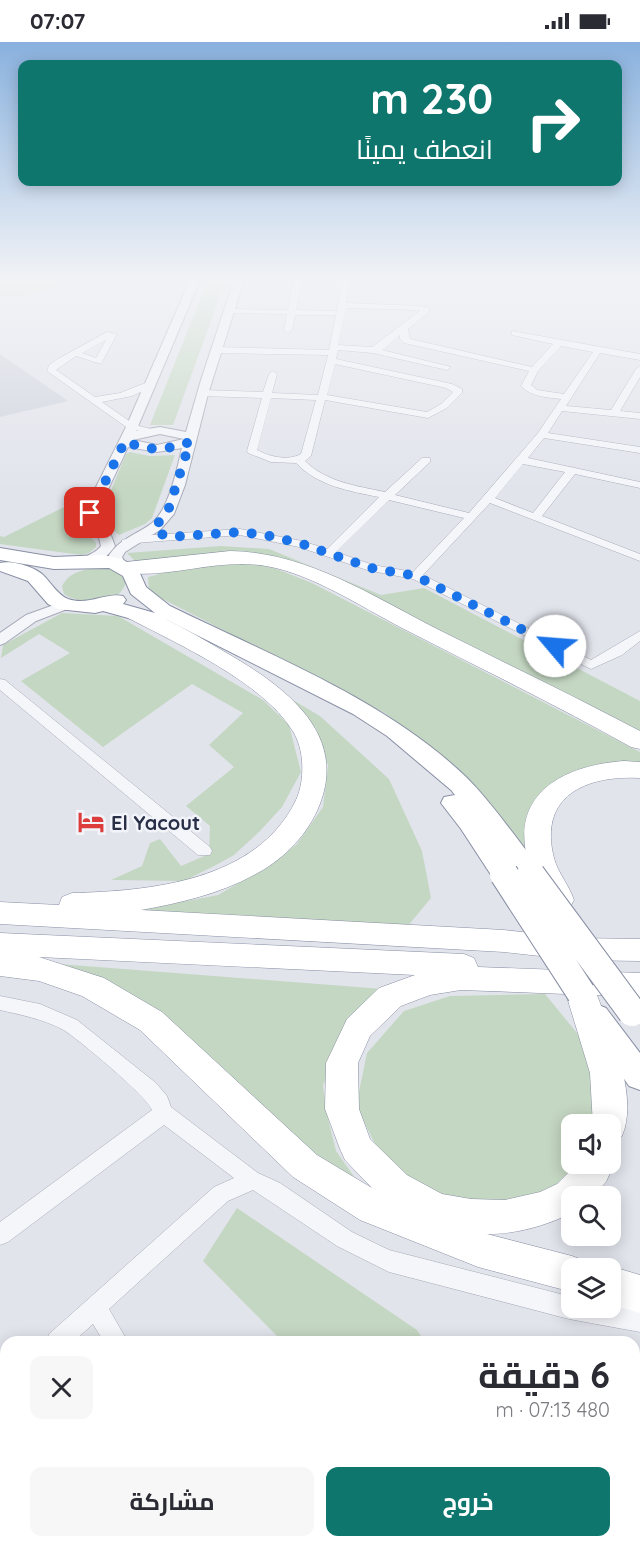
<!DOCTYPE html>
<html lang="ar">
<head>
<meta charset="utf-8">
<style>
	body { margin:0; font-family:Quicksand,Cairo,sans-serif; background:#f7f7f7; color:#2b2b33; direction:rtl; height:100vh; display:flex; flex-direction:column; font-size:22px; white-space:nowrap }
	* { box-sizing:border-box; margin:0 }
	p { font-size:20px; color:#7c7c81 }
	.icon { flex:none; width:33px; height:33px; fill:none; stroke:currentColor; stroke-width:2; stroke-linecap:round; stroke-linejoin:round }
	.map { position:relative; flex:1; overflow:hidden; direction:ltr }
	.panel { position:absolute; left:0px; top:1294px; width:640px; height:212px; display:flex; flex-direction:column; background:#fff; border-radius:18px 18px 0 0; box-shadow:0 3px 15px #0003; direction:rtl }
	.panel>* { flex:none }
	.banner { position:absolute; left:18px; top:18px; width:604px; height:126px; border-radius:12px; box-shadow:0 3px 15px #0003; direction:rtl; background:#0f766e; color:#fff; overflow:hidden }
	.controls { position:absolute; left:561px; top:1072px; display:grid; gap:12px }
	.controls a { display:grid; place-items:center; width:60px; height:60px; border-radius:12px; background:#fff; box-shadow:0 3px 15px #0003; font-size:30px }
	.pin { position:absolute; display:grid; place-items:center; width:51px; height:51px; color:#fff; margin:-26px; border-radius:12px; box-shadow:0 3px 9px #0006 }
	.me { position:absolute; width:66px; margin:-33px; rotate:297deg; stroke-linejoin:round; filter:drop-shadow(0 0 4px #0008) }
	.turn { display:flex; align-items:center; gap:21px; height:126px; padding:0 30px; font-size:27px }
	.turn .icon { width:78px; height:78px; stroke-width:2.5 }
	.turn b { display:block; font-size:42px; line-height:51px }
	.round { display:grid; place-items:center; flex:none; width:63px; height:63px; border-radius:12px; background:#f7f7f7 }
	.summary { display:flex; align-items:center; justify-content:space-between; height:102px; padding:0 30px }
	h1 { font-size:36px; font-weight:700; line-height:45px }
	.primary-button { display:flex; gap:12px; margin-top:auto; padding:12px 30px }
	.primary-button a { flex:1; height:69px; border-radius:12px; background:#0f766e; color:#fff; font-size:24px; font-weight:700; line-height:69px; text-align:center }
	.primary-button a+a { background:#f7f7f7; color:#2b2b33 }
	.status { display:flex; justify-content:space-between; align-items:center; height:42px; padding:0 30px; background:#fff; direction:ltr }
	.status svg { height:16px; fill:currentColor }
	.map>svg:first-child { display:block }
	.built { fill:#d0d3de }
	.green { fill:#c4d7c2 }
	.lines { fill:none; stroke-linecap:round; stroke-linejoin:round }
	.minor-casing { stroke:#a6aab7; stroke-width:1 }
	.tertiary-casing { stroke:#a6aab7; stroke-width:2 }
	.trunk-casing { stroke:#888fa4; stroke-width:2 }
	.motorway-casing { stroke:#888fa4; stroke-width:1 }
	.minor { fill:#f5f6fa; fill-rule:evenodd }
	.tertiary { fill:#f5f6fa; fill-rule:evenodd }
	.trunk { fill:#fff; fill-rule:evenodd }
	.motorway { fill:#fff; fill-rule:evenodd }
	.trunk-bridge-casing { stroke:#888fa4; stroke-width:30; stroke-linecap:butt }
	.trunk-bridge { stroke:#fff; stroke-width:28 }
	.route { stroke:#1a73e8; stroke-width:10; stroke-dasharray:0 18 }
	.labels { text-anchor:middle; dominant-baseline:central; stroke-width:5; stroke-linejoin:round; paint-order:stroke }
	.poi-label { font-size:20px; font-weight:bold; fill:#282f46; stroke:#f2f4f9; text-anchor:start }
</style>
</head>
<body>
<div class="status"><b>07:07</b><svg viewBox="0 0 49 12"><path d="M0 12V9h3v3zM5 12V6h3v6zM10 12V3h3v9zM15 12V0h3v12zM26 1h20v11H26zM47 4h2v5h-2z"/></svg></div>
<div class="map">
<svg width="640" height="1505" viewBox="0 0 640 1505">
	<rect width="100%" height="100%" fill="#e2e4ec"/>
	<!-- built -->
	<path class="built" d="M 0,312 L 68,359 L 0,375 Z"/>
	<!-- green -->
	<path class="green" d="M 0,238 L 96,238 L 14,255 L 0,253 Z
		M 208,238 L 226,238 L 173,383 L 150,383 Z
		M 130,410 L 150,414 L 175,413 L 152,476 L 145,482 L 119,493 L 104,481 L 102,470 L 126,412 Z
		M 79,464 C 71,487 84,487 96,501 L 96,505 L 89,511 L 81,513 L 0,502 L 0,494 L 4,495 L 62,466 Z
		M 221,504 L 269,507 L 381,553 L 424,546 L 640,659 L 640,698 L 273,518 L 137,521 L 127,511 Z
		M 248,521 L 274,526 L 312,541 L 640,710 L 640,731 L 606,732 L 556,751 L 533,817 L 469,738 L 385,671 L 149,550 L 148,535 L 199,522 Z
		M 97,526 C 109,526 120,528 126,539 C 121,565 80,563 64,552 L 62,544 C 70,530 81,528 97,526 Z
		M 62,571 L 118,574 L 263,658 L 289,683 L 301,730 L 282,765 L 259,790 L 234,813 L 216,823 L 184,839 L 111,838 L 142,824 L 150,801 L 160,797 L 181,824 L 209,812 L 210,784 L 186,764 L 234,725 L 209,703 L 243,671 L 192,642 L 103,705 L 21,639 L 70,611 L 39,592 L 1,616 L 3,603 Z
		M 286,654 L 320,674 L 389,737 L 422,809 L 431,856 L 407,885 L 141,868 L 218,853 L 266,825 L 297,802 L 323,765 L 328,723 L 316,686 Z
		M 46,921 L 383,947 L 348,977 L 323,1044 L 327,1073 L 336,1109 L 367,1153 L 328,1126 L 209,1018 Z
		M 545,952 L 586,1002 L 597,1059 L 596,1083 L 572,1083 L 572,1122 L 586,1122 L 540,1156 L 494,1165 L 458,1158 L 413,1142 L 378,1108 L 356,1064 L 367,1011 L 404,969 L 450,954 Z
		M 237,1166 L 417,1288 L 425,1300 L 283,1300 L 203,1219 Z
		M 107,1500 L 592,1500 L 606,1505 L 101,1505 Z"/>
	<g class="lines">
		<!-- minor casing -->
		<g class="minor-casing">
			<path id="minor" d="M 294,238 L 302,238 L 296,268 L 337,269 L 342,238 L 350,238 L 346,261 L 421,264 L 429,266 L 429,270 L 408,287 L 410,297 L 532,325 L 553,302 L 512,293 L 512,289 L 640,312 L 640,318 L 600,311 L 566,364 L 611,368 L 636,327 L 640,324 L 640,335 L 620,369 L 640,371 L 640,377 L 562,369 L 548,391 L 640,405 L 640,411 L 544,396 L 528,416 L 640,440 L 640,446 L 575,432 L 542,474 L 640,512 L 640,519 L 490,461 L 423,533 L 591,618 L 640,589 L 640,599 L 622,613 L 591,627 L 413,537 L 367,528 L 299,505 L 240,493 L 122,502 L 122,498 L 139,494 L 240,487 L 302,499 L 327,507 L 379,455 C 349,449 318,444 296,421 L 271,420 L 248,411 L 247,409 L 262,356 L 202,354 L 197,351 L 202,348 L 263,350 L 269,332 L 273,329 L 277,332 L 272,351 L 318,353 L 328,313 L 216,311 L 212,308 L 216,305 L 329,308 L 336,273 L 295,273 L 292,288 L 288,291 L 284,288 L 287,272 L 230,271 L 226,269 L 230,267 L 288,268 ZM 346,266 L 420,268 L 420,269 L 372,305 L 338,303 ZM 400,293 L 400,297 L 404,301 L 529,329 L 521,344 C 532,355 546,355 561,357 L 538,391 L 469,471 L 395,453 L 430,420 L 430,416 L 422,416 L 385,450 C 357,444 326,440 305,419 L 311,414 L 325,358 L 428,376 L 447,366 L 462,351 L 462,347 L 452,342 L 336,317 L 338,308 L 373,311 L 447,328 L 451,325 L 382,308 ZM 561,304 L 593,310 L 564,352 L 537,348 L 531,343 L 538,329 ZM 335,322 L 446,346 L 453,350 L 441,362 L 427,370 L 327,353 ZM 271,356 L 316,358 L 301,412 C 288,419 270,415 257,408 ZM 523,422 L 565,430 L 533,471 L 495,456 ZM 389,458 L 464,476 L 413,530 L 373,523 L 336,510 Z
				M 107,290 L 117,292 L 101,322 L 76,314 L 56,328 L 95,355 L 120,351 L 148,340 L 154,340 L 154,344 L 132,354 L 102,360 L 135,383 L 151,387 L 151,391 L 129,387 L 47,329 L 49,323 L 56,318 ZM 106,298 L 96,316 L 82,311 Z
				M 0,637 L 5,638 L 210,805 L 212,809 L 210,813 L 198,813 L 0,648 Z
				M 0,954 L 40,962 L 77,978 L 156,1041 L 167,1054 L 171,1065 L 258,1131 L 280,1141 L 352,1190 L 389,1208 L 572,1255 L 572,1266 L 610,1266 L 610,1262 L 640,1268 L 640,1290 L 569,1277 L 389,1230 L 337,1204 L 253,1148 L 228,1159 L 109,1267 L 128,1300 L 104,1300 L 93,1282 L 73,1300 L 46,1300 L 49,1292 L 214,1145 L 234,1136 L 164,1083 L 8,1200 L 0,1203 L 0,1180 L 152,1068 C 149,1056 76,995 62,987 C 42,977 22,973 0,968 Z
				M 6,1336 L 6,1362 L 0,1365 L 0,1339 Z"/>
		</g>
		<!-- tertiary casing -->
		<g class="tertiary-casing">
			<path id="tertiary" d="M 190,238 L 200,238 L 136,389 L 160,385 L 186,390 L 201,338 L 234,238 L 244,238 L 208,352 L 185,443 L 174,472 L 160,488 L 125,510 L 122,515 L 126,523 L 124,526 L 114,526 L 108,515 C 120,496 136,493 152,481 C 169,467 177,427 182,406 L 157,410 L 128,405 L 97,471 L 98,481 L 110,491 L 115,504 C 107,515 95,526 81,523 L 79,520 C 85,513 95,512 101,504 L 99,496 L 84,482 L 83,471 L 126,385 ZM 160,392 L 184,397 L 157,403 L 133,398 Z
				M 65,559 L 72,563 L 70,566 L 36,579 L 5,601 L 0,603 L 0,591 L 26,573 Z"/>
		</g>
		<!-- trunk casing -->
		<g class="trunk-casing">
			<path id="trunk" d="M 0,506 L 54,515 L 104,513 L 122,517 L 138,527 L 146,545 L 170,564 C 270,613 384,657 465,734 C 491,759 517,798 540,826 L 544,833 L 540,840 C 529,843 524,842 516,833 L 513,839 L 504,841 L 495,839 L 461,787 L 441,761 L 444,755 L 455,753 L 451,748 L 387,694 L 353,672 L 167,578 L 164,582 L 157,584 L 103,569 L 95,571 L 58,567 L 48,562 L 28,539 L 0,529 L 0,521 C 12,518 36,525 44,534 C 51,541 58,553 68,557 C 89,564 106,550 123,554 L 126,558 L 123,562 L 155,571 L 131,552 L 123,534 L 109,526 L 54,527 L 0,518 Z
				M 596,962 L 606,966 L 640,1011 L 640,1048 L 629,1044 L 586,982 L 581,974 L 586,966 Z"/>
		</g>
		<!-- motorway casing -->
		<g class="motorway-casing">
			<path id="motorway" d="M 230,509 C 307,510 374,555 441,589 C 507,622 574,654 640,689 L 640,707 L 631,705 C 556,663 478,625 402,586 C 360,564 312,532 266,524 C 216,515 161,540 117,529 L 114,525 L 117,521 Z
				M 135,566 C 164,573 199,595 225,610 C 284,644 352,692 317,769 C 304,797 281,819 254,833 C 219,852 180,861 141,868 L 504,888 L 576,896 L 640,897 L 640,919 L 576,918 L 504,910 L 0,882 L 0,860 L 59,863 L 62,855 L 72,851 C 151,849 257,839 296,758 C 305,739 305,707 292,688 C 262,640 178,602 128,576 L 124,572 L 128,568 Z
				M 624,719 L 640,720 L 640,736 C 586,733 538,754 554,816 C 558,831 569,843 574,858 L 570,865 L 560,869 L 550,865 C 542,851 532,835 528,819 C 509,750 566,723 624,719 Z
				M 0,891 L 464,912 L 474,916 L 478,925 L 640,931 L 640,955 L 597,953 C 611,991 639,1055 622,1094 L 610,1098 L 610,1083 L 593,1083 L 590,1031 L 566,952 L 461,948 L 430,953 L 401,964 L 370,994 L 358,1021 L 359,1067 L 370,1097 L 407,1133 L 442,1152 L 471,1157 L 505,1158 L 540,1150 L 557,1142 L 577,1122 L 610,1122 L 610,1114 L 614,1122 L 606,1140 L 592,1155 L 572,1155 L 572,1171 C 545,1184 517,1192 487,1192 L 572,1214 L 585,1219 L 588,1227 L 572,1227 L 572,1250 L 478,1225 L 360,1178 L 293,1135 L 140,988 L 82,954 L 39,939 L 0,934 ZM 39,915 L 415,933 L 379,946 L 347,977 L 326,1021 L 325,1067 L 340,1107 L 345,1118 L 372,1146 L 317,1113 L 162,970 L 104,936 Z
				M 610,1224 L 640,1233 L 640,1271 L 610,1262 L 610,1227 L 603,1227 Z"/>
		</g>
		<!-- minor -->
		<use href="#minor" class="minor"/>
		<!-- tertiary -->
		<use href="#tertiary" class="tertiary"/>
		<!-- trunk -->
		<use href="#trunk" class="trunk"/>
		<!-- motorway -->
		<use href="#motorway" class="motorway"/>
		<!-- trunk-bridge casing -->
		<g class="trunk-bridge-casing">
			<path id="trunk-bridge" d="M 504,832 L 581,951
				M 531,833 L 632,970"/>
		</g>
		<!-- trunk-bridge -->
		<use href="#trunk-bridge" class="trunk-bridge"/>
	</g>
	<!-- sky -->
	<linearGradient id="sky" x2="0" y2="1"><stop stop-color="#89b1de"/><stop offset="0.53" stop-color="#f2f3f6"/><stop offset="1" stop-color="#f2f3f6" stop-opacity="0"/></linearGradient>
	<rect width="640" height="448" fill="url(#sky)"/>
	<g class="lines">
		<!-- route -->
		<path class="route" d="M 90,471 L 125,399 C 149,410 166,408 190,400 L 168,469 L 155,485 L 156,490 L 169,495 L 240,490 L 265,493 L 302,502 L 371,526 L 416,534 L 555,604"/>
	</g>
	<!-- icons -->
	<defs>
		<g id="hotel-bare" transform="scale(2.07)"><path d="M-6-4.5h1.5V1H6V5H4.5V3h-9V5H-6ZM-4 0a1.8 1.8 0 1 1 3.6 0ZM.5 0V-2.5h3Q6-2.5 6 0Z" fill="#dc3c3c" stroke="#f2f4f9" stroke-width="2.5" paint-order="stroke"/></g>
	</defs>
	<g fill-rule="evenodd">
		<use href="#hotel-bare" x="91" y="780"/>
	</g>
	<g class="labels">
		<!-- poi labels -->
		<g class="poi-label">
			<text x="111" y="780">El Yacout</text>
		</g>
	</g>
</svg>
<div class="controls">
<a><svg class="icon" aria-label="sound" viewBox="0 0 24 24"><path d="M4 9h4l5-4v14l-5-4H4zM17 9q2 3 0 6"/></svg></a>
<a><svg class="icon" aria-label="search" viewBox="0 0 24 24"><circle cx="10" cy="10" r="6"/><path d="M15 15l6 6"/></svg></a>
<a><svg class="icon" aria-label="layers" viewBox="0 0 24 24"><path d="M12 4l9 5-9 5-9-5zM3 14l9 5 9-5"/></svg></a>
</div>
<div class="pin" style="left:90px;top:471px;background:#d93025"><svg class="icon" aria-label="arrive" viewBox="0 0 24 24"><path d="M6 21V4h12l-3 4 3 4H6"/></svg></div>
<svg class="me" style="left:555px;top:604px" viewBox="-20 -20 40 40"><circle r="19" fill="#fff"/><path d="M0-13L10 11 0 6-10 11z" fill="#1a73e8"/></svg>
<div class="banner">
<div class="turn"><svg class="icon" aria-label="right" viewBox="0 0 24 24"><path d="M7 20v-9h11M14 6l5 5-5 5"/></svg><div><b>230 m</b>انعطف يمينًا</div></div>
</div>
<section class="panel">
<div class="summary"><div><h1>6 دقيقة</h1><p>480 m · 07:13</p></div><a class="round"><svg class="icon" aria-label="close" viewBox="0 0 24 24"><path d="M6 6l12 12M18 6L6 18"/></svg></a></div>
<div class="primary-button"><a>خروج</a><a>مشاركة</a></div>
</section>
</div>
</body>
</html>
